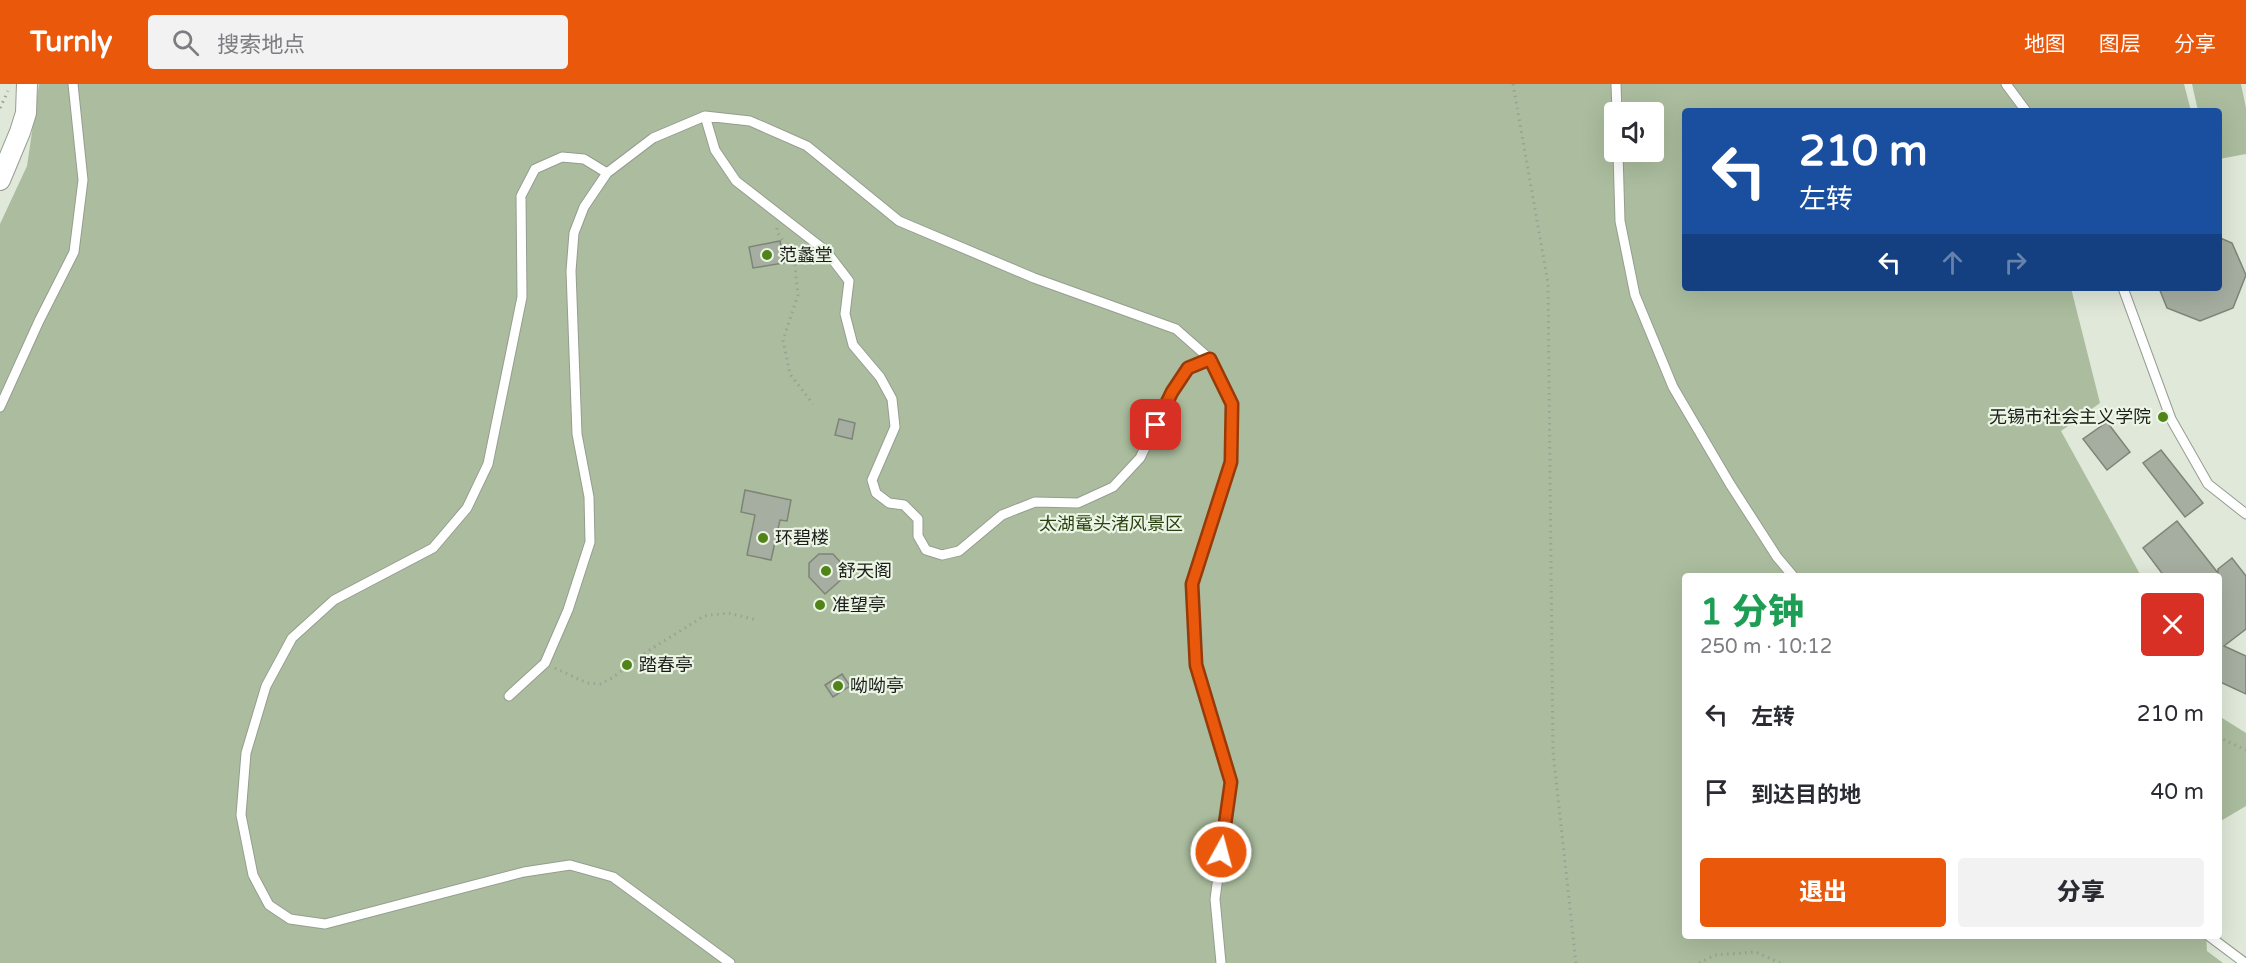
<!DOCTYPE html>
<html lang="zh">
<head>
<meta charset="utf-8">
<style>
	body { margin:0; font-family:"Varela Round","Noto Sans SC",sans-serif; background:#f2f2f3; color:#2b2b33; height:100vh; display:flex; flex-direction:column; font-size:22px; white-space:nowrap }
	* { box-sizing:border-box; margin:0 }
	p { font-size:20px; color:#7c7c81 }
	.icon { flex:none; width:33px; height:33px; fill:none; stroke:currentColor; stroke-width:2; stroke-linecap:round; stroke-linejoin:round }
	.map { position:relative; flex:1; overflow:hidden }
	.details { position:absolute; left:1682px; top:489px; width:540px; height:366px; display:flex; flex-direction:column; background:#fff; border-radius:6px; box-shadow:0 6px 24px #0002 }
	.details>* { flex:none }
	.top-card { position:absolute; left:1682px; top:24px; width:540px; height:183px; border-radius:6px; box-shadow:0 6px 24px #0002; background:#1a4fa0; color:#fff; overflow:hidden }
	.buttons { position:absolute; left:1604px; top:18px; display:grid; gap:12px }
	.buttons a { display:grid; place-items:center; width:60px; height:60px; border-radius:6px; background:#fff; box-shadow:0 6px 24px #0002; font-size:30px }
	.pin { position:absolute; display:grid; place-items:center; width:51px; height:51px; color:#fff; margin:-26px; border-radius:12px; box-shadow:0 3px 9px #0006 }
	.me { position:absolute; width:66px; margin:-33px; rotate:7deg; stroke-linejoin:round; filter:drop-shadow(0 0 4px #0008) }
	.turn { display:flex; align-items:center; gap:21px; height:126px; padding:0 18px; font-size:27px }
	.turn .icon { width:78px; height:78px; stroke-width:2.5 }
	.turn b { display:block; font-size:42px; line-height:51px }
	.lanes { display:flex; align-items:center; height:57px; padding:0 18px; background:#0003; justify-content:center; gap:30px; direction:ltr }
	.lanes .off { opacity:.35 }
	.round { display:grid; place-items:center; flex:none; width:63px; height:63px; border-radius:6px; background:#f2f2f3 }
	.overview { display:flex; align-items:center; justify-content:space-between; height:102px; padding:0 18px }
	h1 { font-size:36px; font-weight:800; line-height:45px; color:#1e9e55 }
	.primary-button { display:flex; gap:12px; margin-top:auto; padding:12px 18px }
	.primary-button a { flex:1; height:69px; border-radius:6px; background:#ea580c; color:#fff; font-size:24px; font-weight:800; line-height:69px; text-align:center }
	.primary-button a+a { background:#f2f2f3; color:#2b2b33 }
	ul { padding:0; list-style:none }
	li { display:flex; align-items:center; gap:18px; height:78px; padding:0 18px }
	li div { flex:1 }
	li b { display:block; font-size:22px }
	li em { font-style:normal }
	header { display:flex; align-items:center; gap:36px; box-sizing:border-box; height:84px; padding:0 30px; background:#ea580c; color:#fff }
	header strong { font-size:28px }
	nav { display:flex; gap:33px; margin-inline-start:auto; font-size:21px }
	.search { width:420px; height:54px; background:#f2f2f3; display:flex; align-items:center; gap:15px; box-sizing:border-box; padding:0 21px; border-radius:6px; color:#7c7c81; font-size:22px }
	.map>svg:first-child { display:block }
	.green { fill:#abbd9e; fill-rule:evenodd }
	.building { fill:#a6aea1; stroke:#7d8578; stroke-width:1.5 }
	.lines { fill:none; stroke-linecap:round; stroke-linejoin:round }
	.lane-casing { stroke:#959d90; stroke-width:11 }
	.street-casing { stroke:#959d90; stroke-width:22 }
	.path { stroke:#9aa195; stroke-width:3; stroke-dasharray:1.5 4.5; stroke-linecap:butt }
	.lane { stroke:#fff; stroke-width:9 }
	.street { stroke:#fff; stroke-width:20 }
	.route-casing { stroke:#983908; stroke-width:15 }
	.route { stroke:#ea580c; stroke-width:10 }
	.poi-dot { fill:#508318; stroke:#ecf5e6; stroke-width:2 }
	.labels { text-anchor:middle; dominant-baseline:central; stroke-width:4.5; stroke-linejoin:round; paint-order:stroke }
	.poi-label { font-size:18px; fill:#1a1d18; stroke:#ecf5e6; text-anchor:start }
	.park-label { font-size:18px; fill:#294210; stroke:#ecf5e6 }
</style>
</head>
<body>
<header>
<strong>Turnly</strong>
<div class="search"><svg class="icon" aria-label="search" viewBox="0 0 24 24"><circle cx="10" cy="10" r="6"/><path d="M15 15l6 6"/></svg>搜索地点</div>
<nav><a>地图</a><a>图层</a><a>分享</a></nav>
</header>
<div class="map">
<svg width="2246" height="879" viewBox="0 0 2246 879">
	<rect width="100%" height="100%" fill="#dfe8d9"/>
	<!-- green -->
	<path class="green" d="M 39,0 L 2184,0 L 2191,27 L 1684,27 L 1684,204 L 2071,204 L 2100,319 L 2061,347 L 2141,492 L 1684,492 L 1684,852 L 2206,852 L 2207,867 L 2223,879 L 0,879 L 0,140 L 27,82 ZM 1614,28 L 1653,28 L 1653,68 L 1614,68 Z
		M 2192,0 L 2241,0 L 2246,24 L 2246,70 L 2219,75 L 2218,27 L 2198,27 Z
		M 2219,632 L 2246,649 L 2246,722 L 2219,738 Z"/>
	<!-- building -->
	<path class="building" d="M 2218,153 L 2232,159 L 2246,191 L 2233,224 L 2200,237 L 2167,224 L 2159,204 L 2218,204 Z
		M 780,157 L 784,179 L 753,184 L 749,163 Z
		M 839,335 L 855,339 L 852,355 L 835,351 Z
		M 2107,338 L 2130,368 L 2107,386 L 2083,355 Z
		M 2161,366 L 2203,419 L 2185,433 L 2143,379 Z
		M 745,406 L 791,416 L 787,437 L 780,436 L 771,476 L 747,471 L 755,431 L 741,428 Z
		M 2177,437 L 2218,489 L 2218,485 L 2232,474 L 2246,492 L 2246,545 L 2224,562 L 2246,572 L 2246,610 L 2218,597 L 2218,492 L 2164,492 L 2143,464 Z
		M 819,470 L 833,470 L 843,481 L 842,495 L 825,510 L 809,493 L 809,479 Z
		M 842,590 L 850,602 L 833,613 L 825,601 Z"/>
	<g class="lines">
		<!-- lane casing -->
		<g class="lane-casing">
			<path id="lane" d="M 1616,0 L 1617,28
				M 2006,0 L 2026,27
				M 705,32 L 715,66 L 736,97 L 826,167 L 849,197 L 845,230 L 853,261 L 880,293 L 892,315 L 895,343 L 872,396 L 876,409 L 889,419 L 904,421 L 918,435 L 918,452 L 926,466 L 942,471 L 959,467 L 1002,431 L 1035,418 L 1078,419 L 1113,403 L 1140,374 L 1172,308 L 1188,284 L 1210,275
				M 1618,68 L 1620,137 L 1635,211 L 1673,303 L 1730,400 L 1777,473 L 1793,492
				M 607,89 L 584,75 L 562,73 L 535,85 L 521,112 L 522,213 L 488,380 L 467,424 L 433,464 L 334,516 L 292,554 L 266,602 L 246,669 L 241,731 L 253,791 L 269,821 L 290,835 L 325,840 L 524,788 L 570,781 L 613,793 L 730,879
				M 2123,204 L 2171,335 L 2208,400 L 2246,430
				M 0,323 L 39,237 L 74,168 L 83,96 L 73,0
				M 509,612 L 545,579 L 568,526 L 590,458 L 589,413 L 577,350 L 571,187 L 574,149 L 584,123 L 607,89 L 653,54 L 705,32 L 750,37 L 807,62 L 899,137 L 1034,194 L 1176,245 L 1210,275 L 1232,320 L 1231,378 L 1192,500 L 1196,581 L 1231,698 L 1215,815 L 1221,879
				M 2209,852 L 2245,879"/>
		</g>
		<!-- street casing -->
		<g class="street-casing">
			<path id="street" d="M 0,96 L 20,48 L 26,29 L 27,0"/>
		</g>
		<!-- path -->
		<path class="path" d="M 1513,0 L 1548,199 L 1553,668 L 1576,879
			M 0,24 L 8,7
			M 777,144 L 777,148 L 794,173 L 798,211 L 783,256 L 790,290 L 813,320
			M 555,584 L 587,599 L 600,600 L 612,594 L 648,567 L 704,532 L 728,529 L 757,536
			M 2218,653 L 2246,666
			M 1699,879 L 1715,871 L 1756,868 L 1780,879"/>
		<!-- lane -->
		<use href="#lane" class="lane"/>
		<!-- street -->
		<use href="#street" class="street"/>
	</g>
	<g class="lines">
		<!-- route casing -->
		<g class="route-casing">
			<path id="route" d="M 1156,341 L 1172,308 L 1188,284 L 1210,275 L 1232,320 L 1231,378 L 1192,500 L 1196,581 L 1231,698 L 1221,768"/>
		</g>
		<!-- route -->
		<use href="#route" class="route"/>
	</g>
	<!-- markers -->
	<g class="poi-dot">
		<circle cx="767" cy="171" r="6"/>
		<circle cx="2163" cy="333" r="6"/>
		<circle cx="763" cy="454" r="6"/>
		<circle cx="826" cy="487" r="6"/>
		<circle cx="820" cy="521" r="6"/>
		<circle cx="627" cy="581" r="6"/>
		<circle cx="838" cy="602" r="6"/>
	</g>
	<g class="labels">
		<!-- poi labels -->
		<g class="poi-label">
			<text x="779" y="171">范蠡堂</text>
			<text x="2151" y="333" text-anchor="end">无锡市社会主义学院</text>
			<text x="775" y="454">环碧楼</text>
			<text x="838" y="487">舒天阁</text>
			<text x="832" y="521">准望亭</text>
			<text x="639" y="581">踏春亭</text>
			<text x="850" y="602">呦呦亭</text>
		</g>
		<!-- park labels -->
		<g class="park-label">
			<text x="1111" y="440">太湖鼋头渚风景区</text>
		</g>
	</g>
</svg>
<div class="buttons">
<a><svg class="icon" aria-label="sound" viewBox="0 0 24 24"><path d="M4 9h4l5-4v14l-5-4H4zM17 9q2 3 0 6"/></svg></a>
</div>
<div class="pin" style="left:1156px;top:341px;background:#d93025"><svg class="icon" aria-label="arrive" viewBox="0 0 24 24"><path d="M6 21V4h12l-3 4 3 4H6"/></svg></div>
<svg class="me" style="left:1221px;top:768px" viewBox="-20 -20 40 40"><circle r="17" fill="#ea580c" stroke="#fff" stroke-width="3"/><path d="M0-11L8 9 0 5-8 9z" fill="#fff"/></svg>
<div class="top-card">
<div class="turn"><svg class="icon" aria-label="left" viewBox="0 0 24 24"><path d="M17 20v-9H6M10 6l-5 5 5 5"/></svg><div><b>210 m</b>左转</div></div>
<div class="lanes"><svg class="icon" aria-label="left" viewBox="0 0 24 24"><path d="M17 20v-9H6M10 6l-5 5 5 5"/></svg><svg class="icon off" aria-label="ahead" viewBox="0 0 24 24"><path d="M12 20V5M6 11l6-6 6 6"/></svg><svg class="icon off" aria-label="right" viewBox="0 0 24 24"><path d="M7 20v-9h11M14 6l5 5-5 5"/></svg></div>
</div>
<section class="details">
<div class="overview"><div><h1>1 分钟</h1><p>250 m · 10:12</p></div><a class="round" style="background:#d93025;color:#fff"><svg class="icon" aria-label="close" viewBox="0 0 24 24"><path d="M6 6l12 12M18 6L6 18"/></svg></a></div>
<ul>
<li><svg class="icon" aria-label="left" viewBox="0 0 24 24"><path d="M17 20v-9H6M10 6l-5 5 5 5"/></svg><div><b>左转</b></div><em>210 m</em></li>
<li><svg class="icon" aria-label="arrive" viewBox="0 0 24 24"><path d="M6 21V4h12l-3 4 3 4H6"/></svg><div><b>到达目的地</b></div><em>40 m</em></li>
</ul>
<div class="primary-button"><a>退出</a><a>分享</a></div>
</section>
</div>
</body>
</html>
